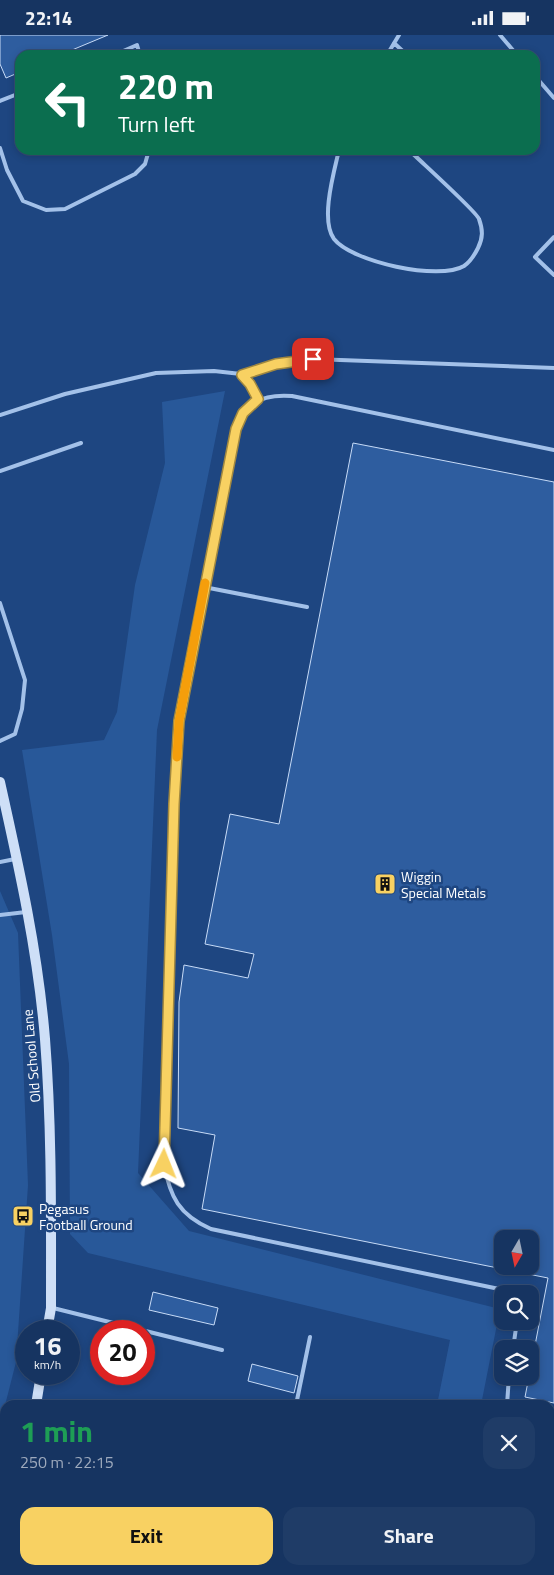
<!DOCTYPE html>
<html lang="en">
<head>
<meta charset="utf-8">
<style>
	body { margin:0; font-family:"Titillium Web",sans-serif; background:#1f3c67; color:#f1f3f6; height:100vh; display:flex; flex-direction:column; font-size:19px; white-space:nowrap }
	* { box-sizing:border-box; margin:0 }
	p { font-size:16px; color:#9eaabd }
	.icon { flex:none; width:28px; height:28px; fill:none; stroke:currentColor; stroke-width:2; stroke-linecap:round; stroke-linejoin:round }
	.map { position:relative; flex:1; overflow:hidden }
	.details { position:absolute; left:0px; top:1365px; width:555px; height:175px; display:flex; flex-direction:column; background:#163461; border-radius:15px 15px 0 0; box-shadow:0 2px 8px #0003,0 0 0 1px #354f76 }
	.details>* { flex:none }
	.banner { position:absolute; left:15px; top:15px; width:525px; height:105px; border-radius:15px; box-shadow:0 2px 8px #0003,0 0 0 1px #354f76; background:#0b6e4f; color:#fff; overflow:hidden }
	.needle { width:32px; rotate:189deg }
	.tools { position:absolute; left:494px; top:1195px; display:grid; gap:10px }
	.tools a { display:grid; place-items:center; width:45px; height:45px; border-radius:10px; background:#163461; box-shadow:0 2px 8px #0003,0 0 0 1px #354f76; font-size:25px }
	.speed { position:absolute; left:15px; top:1285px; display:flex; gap:10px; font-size:25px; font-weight:700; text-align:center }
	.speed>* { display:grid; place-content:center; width:65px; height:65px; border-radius:50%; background:#163461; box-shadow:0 2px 8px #0003,0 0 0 1px #354f76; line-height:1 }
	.speed small { font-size:12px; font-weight:400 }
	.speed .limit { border:8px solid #d22; background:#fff; color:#111 }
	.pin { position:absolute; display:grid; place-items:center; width:42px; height:42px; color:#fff; margin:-21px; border-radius:10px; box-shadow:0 2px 8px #0006 }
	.me { position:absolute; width:55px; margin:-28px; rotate:2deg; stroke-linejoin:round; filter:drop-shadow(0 0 4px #0008) }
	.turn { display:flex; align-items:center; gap:18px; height:105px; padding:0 20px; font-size:22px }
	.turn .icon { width:65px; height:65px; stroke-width:2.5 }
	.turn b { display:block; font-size:35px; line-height:42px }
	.round { display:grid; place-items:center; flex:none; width:52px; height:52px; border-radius:15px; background:#1f3c67 }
	.head { display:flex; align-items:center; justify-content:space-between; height:85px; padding:0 20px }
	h1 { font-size:30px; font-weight:700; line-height:38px; color:#1e9e55 }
	.button { display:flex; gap:10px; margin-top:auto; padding:10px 20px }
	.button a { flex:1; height:58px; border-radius:15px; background:#f8d162; color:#111; font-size:20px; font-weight:700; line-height:58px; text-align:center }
	.button a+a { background:#1f3c67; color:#f1f3f6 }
	.status { display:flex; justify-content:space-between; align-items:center; height:35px; padding:0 25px; background:#163461; direction:ltr }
	.status svg { height:14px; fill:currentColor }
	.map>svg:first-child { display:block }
	.green { fill:#285899 }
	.building { fill:#2e5d9f; stroke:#c7dbf7; fill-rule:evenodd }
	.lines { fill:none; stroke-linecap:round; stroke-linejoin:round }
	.lane { stroke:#a3c1e9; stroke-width:4 }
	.street { stroke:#a3c1e9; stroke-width:5 }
	.secondary { stroke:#cedff7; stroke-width:10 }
	.primary { stroke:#e6effe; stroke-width:12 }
	.route-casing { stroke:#a18840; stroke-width:12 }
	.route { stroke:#f8d162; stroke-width:9 }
	.slow { stroke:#f59e0b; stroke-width:9 }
	.labels { text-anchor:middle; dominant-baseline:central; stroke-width:5; stroke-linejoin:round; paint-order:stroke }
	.poi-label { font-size:14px; fill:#fff; stroke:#1e4681; text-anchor:start }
	.street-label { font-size:14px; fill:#fff; stroke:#1e4681 }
</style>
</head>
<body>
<div class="status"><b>22:14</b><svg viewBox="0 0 49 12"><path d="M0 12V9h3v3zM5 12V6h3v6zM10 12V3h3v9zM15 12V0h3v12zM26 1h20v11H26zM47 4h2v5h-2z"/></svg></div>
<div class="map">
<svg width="554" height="1540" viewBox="0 0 554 1540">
	<rect width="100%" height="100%" fill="#1e4681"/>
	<!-- green -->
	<path class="green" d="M 225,356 L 157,695 L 138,1138 L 189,1196 L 500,1274 L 481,1370 L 437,1370 L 450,1305 L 88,1218 L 70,1199 L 69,1029 L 52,900 L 22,715 L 104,705 L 117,677 L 135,550 L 165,428 L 162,367 Z
		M 0,856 L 18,898 L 28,1150 L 16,1327 L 0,1390 Z
		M 550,1518 L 554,1520 L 554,1540 L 401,1540 L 402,1535 L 550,1535 Z"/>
	<!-- building -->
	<path class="building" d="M 0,0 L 108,0 L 60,20 L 20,20 L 20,37 L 6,43 L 0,29 Z
		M 353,408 L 554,447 L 554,1368 L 525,1362 L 548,1243 L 202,1174 L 215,1100 L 178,1093 L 179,967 L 184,930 L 248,943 L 254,919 L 205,909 L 230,779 L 279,789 ZM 502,1204 L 530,1204 L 530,1231 L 502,1231 Z
		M 153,1257 L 218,1273 L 214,1290 L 149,1275 Z
		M 252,1329 L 298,1341 L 294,1358 L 248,1346 Z"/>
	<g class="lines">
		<!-- lane -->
		<path class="lane" d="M 500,0 L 517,20
			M 394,8 L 407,20
			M 114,20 L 137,10 L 140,20
			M 387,20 L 399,0
			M 535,41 L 554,63
			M 0,66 L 20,58
			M 0,113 L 7,135 L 23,166 L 46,175 L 65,174 L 135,139 L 145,129 L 149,115
			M 339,115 C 334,137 320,185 334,204 C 352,227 439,246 464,231 C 470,227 475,219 478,213 C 483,203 483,195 479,184 C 477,177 419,125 409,115
			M 554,202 L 535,222 L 554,240
			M 241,339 L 276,329 L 313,324 L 554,333
			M 0,380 L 65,359 L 156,338 L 214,336 L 241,339 L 250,349 L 258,364
			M 0,436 L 81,408
			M 204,552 L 307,572
			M 0,568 L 25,645 L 22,674 L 15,699 L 0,706
			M 0,827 L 15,824
			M 0,880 L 26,877
			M 509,1259 L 504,1255 L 211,1194 C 179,1180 170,1162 164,1129 L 174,769 L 179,686 L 232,413 C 240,375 251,358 292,361 L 554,415
			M 53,1273 L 222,1315
			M 513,1314 L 517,1286
			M 296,1370 L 310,1302
			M 507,1370 L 509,1341
			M 550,1413 L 554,1416
			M 261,1540 L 262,1535"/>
		<!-- street -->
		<path class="street" d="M 184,1540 L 185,1535"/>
		<!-- secondary -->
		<path class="secondary" d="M 0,747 C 19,832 38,917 45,1004 C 52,1094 51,1183 51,1273 L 47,1296
			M 36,1370 L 41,1339"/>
		<!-- primary -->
		<path class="primary" d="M 0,1477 L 5,1478
			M 229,1535 L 249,1540"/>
	</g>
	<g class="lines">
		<!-- route casing -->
		<g class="route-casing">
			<path id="route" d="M 164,1129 L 174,769 L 179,686 L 236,394 L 243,378 L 258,364 L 250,349 L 242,340 L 276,329 L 313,324"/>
		</g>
		<!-- route -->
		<use href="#route" class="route"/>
		<!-- slow -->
		<path class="slow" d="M 177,722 L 179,686 L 205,548"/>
	</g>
	<!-- icons -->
	<defs>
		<g id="building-square" transform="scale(1.125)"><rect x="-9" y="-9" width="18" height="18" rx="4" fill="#f8d162" stroke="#1e4681"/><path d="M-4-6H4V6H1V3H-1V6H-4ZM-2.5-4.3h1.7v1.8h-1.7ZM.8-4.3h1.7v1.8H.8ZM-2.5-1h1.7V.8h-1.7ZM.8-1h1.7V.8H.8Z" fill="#111"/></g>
		<g id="bus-square" transform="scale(1.125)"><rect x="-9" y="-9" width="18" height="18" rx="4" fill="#f8d162" stroke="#1e4681"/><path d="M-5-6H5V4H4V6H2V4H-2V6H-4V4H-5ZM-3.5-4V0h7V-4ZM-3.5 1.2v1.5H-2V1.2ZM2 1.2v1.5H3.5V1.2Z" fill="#111"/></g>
	</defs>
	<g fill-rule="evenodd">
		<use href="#building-square" x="385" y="849"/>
		<use href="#bus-square" x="23" y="1181"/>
	</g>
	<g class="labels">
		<!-- poi labels -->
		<g class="poi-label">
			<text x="401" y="841">Wiggin<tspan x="401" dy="16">Special Metals</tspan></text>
			<text x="39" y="1173">Pegasus<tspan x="39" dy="16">Football Ground</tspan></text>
		</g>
		<!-- street labels -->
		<g class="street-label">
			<text transform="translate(31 1021) rotate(-95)">Old School Lane</text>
		</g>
	</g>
</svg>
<div class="tools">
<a><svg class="needle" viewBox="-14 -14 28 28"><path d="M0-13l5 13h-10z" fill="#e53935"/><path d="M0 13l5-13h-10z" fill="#9eaabd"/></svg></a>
<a><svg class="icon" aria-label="search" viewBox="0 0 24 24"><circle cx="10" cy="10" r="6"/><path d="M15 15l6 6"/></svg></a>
<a><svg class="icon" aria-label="layers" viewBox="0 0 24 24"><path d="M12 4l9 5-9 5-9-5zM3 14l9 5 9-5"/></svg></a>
</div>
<div class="speed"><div>16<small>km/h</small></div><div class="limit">20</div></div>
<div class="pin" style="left:313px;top:324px;background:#d93025"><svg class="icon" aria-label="arrive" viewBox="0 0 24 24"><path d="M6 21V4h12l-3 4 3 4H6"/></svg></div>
<svg class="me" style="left:164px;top:1129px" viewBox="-20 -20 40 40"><path d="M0-17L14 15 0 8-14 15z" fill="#f8d162" stroke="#fff" stroke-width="4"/></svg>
<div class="banner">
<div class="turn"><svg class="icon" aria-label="left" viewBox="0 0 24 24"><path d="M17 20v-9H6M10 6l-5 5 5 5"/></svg><div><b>220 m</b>Turn left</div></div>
</div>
<section class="details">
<div class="head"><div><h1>1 min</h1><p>250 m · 22:15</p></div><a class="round"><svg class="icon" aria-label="close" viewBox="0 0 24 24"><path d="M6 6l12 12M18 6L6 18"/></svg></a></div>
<div class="button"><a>Exit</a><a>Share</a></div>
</section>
</div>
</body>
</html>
